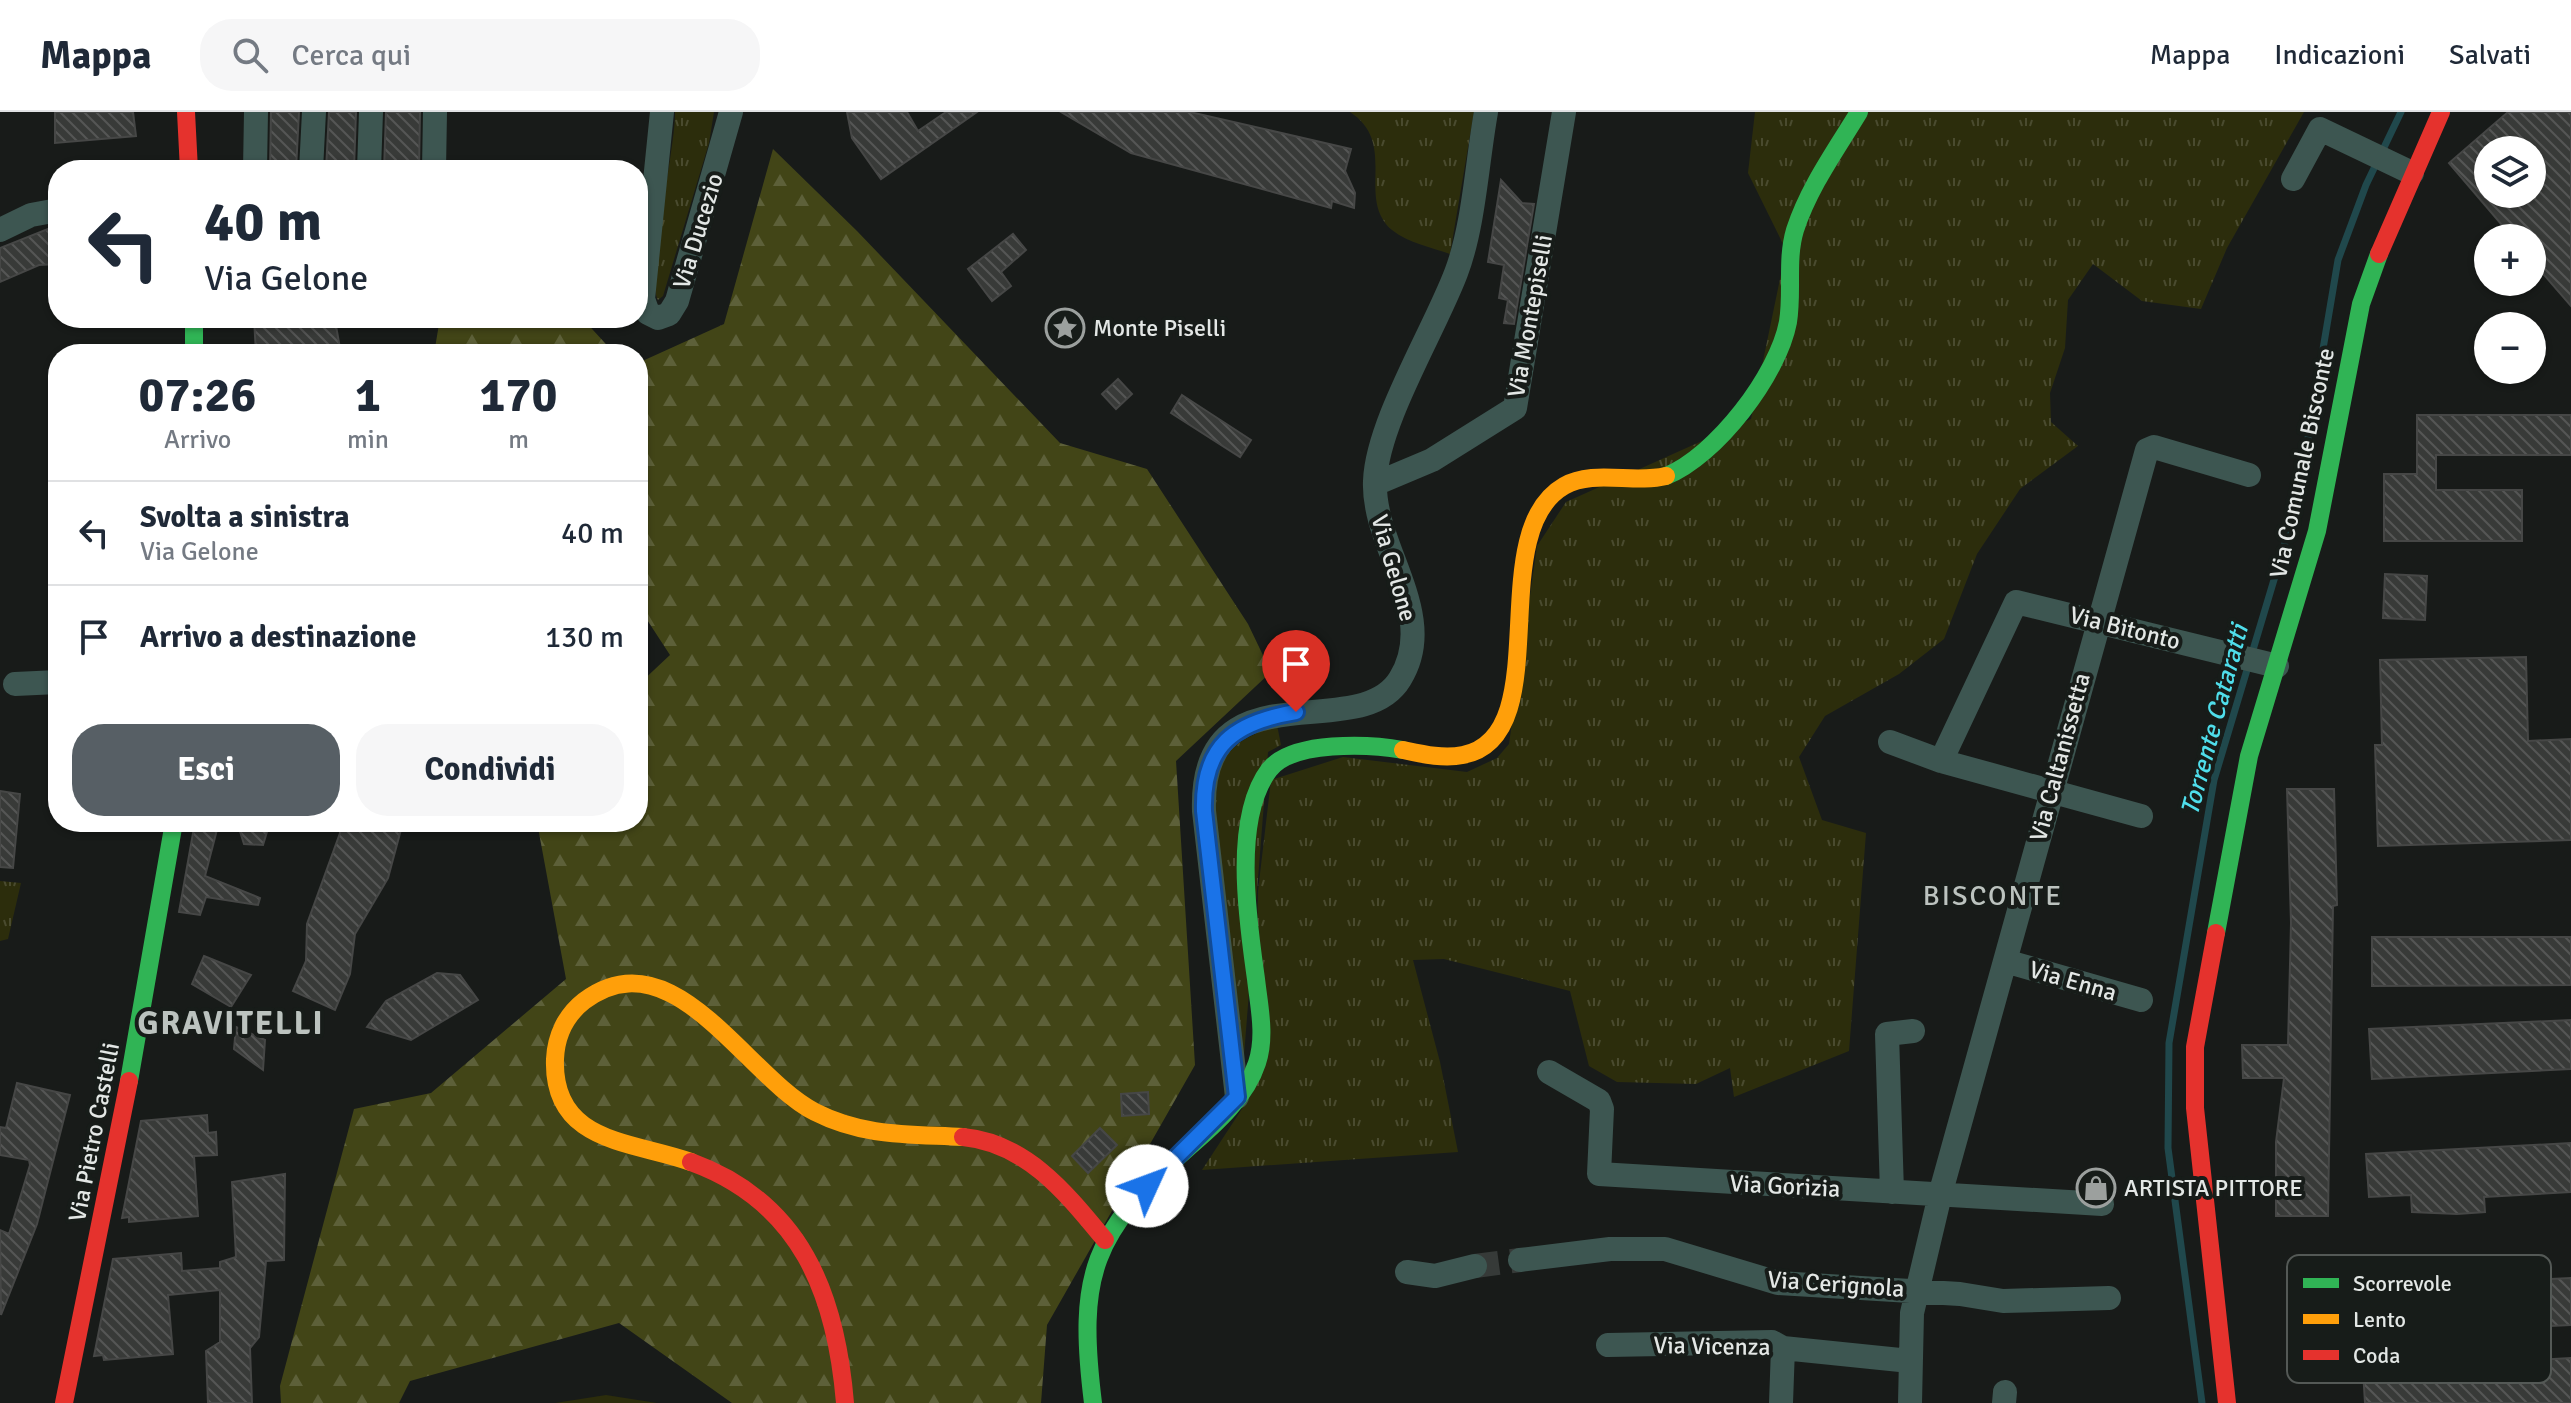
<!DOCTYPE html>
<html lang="it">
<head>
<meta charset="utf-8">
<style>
	body { margin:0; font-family:Signika,sans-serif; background:#f6f6f7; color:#1f2937; height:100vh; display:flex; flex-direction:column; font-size:30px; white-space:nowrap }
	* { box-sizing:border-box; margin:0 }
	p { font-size:26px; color:#747a83 }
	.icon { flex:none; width:44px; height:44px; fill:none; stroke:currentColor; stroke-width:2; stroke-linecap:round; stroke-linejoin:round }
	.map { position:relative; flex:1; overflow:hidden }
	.panel { position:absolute; left:48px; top:232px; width:600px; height:488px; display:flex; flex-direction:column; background:#fff; border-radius:32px; box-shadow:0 2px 6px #0004 }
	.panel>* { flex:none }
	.guide { position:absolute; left:48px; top:48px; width:600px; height:168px; border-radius:32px; box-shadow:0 2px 6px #0004; background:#fff; color:#1f2937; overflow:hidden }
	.buttons { position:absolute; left:2474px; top:24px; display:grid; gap:16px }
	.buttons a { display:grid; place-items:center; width:72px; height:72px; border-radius:50%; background:#fff; box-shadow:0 2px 6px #0004; font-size:40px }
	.pin { position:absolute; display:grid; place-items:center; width:68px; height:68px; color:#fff; margin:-82px -34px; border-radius:50% 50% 50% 0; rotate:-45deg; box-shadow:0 0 8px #0007 }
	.pin .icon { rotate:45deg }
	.me { position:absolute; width:88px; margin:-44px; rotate:47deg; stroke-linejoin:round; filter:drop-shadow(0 0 6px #0008) }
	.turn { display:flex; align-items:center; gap:28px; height:168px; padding:0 24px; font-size:36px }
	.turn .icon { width:104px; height:104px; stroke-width:2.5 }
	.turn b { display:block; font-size:56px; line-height:68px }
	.eta { display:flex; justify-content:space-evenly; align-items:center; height:136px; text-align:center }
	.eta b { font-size:48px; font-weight:700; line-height:56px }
	.primary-button { display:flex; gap:16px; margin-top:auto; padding:16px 24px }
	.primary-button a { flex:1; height:92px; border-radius:32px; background:#575f65; color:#fff; font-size:32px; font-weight:700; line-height:92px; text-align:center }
	.primary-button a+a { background:#f6f6f7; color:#1f2937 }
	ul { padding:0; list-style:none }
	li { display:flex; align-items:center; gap:24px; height:104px; padding:0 24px; border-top:2px solid #e0e1e3 }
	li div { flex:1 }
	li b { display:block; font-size:30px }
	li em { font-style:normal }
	header { display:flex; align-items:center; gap:48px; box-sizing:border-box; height:112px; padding:0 40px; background:#fff; border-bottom:2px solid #e0e1e3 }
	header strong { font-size:38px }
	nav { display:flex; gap:44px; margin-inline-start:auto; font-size:28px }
	.search { width:560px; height:72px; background:#f6f6f7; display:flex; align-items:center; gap:20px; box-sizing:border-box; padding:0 28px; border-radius:32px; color:#747a83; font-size:30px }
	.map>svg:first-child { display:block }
	.grass { fill:url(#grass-tufts) }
	.forest { fill:url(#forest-firs) }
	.garden { fill:#2c2d0c }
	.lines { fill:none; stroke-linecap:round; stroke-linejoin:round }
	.stream { stroke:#20484c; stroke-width:7 }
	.building { fill:url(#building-back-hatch); stroke:#464746; stroke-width:2; fill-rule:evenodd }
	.street-tunnel { stroke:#363a38; stroke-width:24; stroke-dasharray:24 12; stroke-linecap:butt }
	.street { stroke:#3d5651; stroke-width:24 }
	.fast { stroke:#30b455; stroke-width:18 }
	.slow { stroke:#ff9f0a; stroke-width:18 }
	.jam { stroke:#e5322d; stroke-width:18 }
	.route-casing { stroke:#114b97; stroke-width:20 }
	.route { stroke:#1a73e8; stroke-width:14 }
	.labels { text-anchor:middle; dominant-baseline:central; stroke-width:8; stroke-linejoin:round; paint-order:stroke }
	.street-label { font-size:24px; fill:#e3e7e5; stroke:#171c19 }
	.poi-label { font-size:24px; fill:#e3e7e5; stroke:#171c19; text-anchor:start }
	.water-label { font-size:26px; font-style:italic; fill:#4fdeeb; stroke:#171c19 }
	.quarter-label { font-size:28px; letter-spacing:2px; fill:#bcc3bf; stroke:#171c19 }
	.district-label { font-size:32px; font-weight:bold; letter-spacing:2px; fill:#bcc3bf; stroke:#171c19 }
	.key { fill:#171c19; stroke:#545956; stroke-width:2 }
	.key-label { font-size:22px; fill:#e3e7e5 }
</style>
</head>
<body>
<header>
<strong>Mappa</strong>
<div class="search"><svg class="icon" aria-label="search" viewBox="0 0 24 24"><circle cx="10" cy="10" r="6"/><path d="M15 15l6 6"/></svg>Cerca qui</div>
<nav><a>Mappa</a><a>Indicazioni</a><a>Salvati</a></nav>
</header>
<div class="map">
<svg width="2571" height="1291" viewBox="0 0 2571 1291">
	<defs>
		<pattern id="grass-tufts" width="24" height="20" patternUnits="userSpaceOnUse" patternTransform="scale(2)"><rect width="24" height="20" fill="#2c2d0c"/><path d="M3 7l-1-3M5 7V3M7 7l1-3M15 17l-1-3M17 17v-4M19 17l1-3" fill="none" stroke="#4a4b2f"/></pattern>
		<pattern id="forest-firs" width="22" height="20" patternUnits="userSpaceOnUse" patternTransform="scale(2)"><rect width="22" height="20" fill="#424517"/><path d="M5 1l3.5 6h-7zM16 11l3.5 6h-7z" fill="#5d6039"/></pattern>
		<pattern id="building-back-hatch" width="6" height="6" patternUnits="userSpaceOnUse" patternTransform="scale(2)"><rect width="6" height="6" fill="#383a38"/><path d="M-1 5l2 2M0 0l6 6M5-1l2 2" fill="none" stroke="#555655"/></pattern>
	</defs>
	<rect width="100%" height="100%" fill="#181b19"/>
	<!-- grass -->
	<path class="grass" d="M 675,0 L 714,0 L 709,31 L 663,184 L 658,188 C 645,167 676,35 675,0 Z
		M 1350,0 L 1474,0 L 1450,142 C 1431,135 1408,131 1392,118 C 1355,86 1399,32 1350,0 Z
		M 1755,0 L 2304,0 L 2227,136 L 2201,197 L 2142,189 L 2093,152 L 2068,188 L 2065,236 L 2050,281 L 2051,310 L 2078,334 L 2020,377 L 1977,442 L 1944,527 L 1899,562 L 1825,604 L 1799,645 L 1822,708 L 1866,721 L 1849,939 L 1734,985 L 1730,956 L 1696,972 L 1617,970 L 1589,954 L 1570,879 L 1444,847 L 1413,848 L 1440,950 L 1458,1040 L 1202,1058 L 1253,980 L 1258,779 L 1271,668 L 1343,645 L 1467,660 L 1497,646 L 1509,632 L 1537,434 L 1566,390 L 1751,307 L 1786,138 L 1748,61 Z
		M 1277,613 L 1281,633 L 1268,640 L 1243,956 L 1215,698 C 1218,643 1224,633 1277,613 Z
		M 0,769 L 21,771 L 8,827 L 0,829 Z"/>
	<!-- forest -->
	<path class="forest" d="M 773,37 L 857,119 L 1060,331 L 1147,357 L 1248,512 L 1271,560 L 1176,649 L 1195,953 L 1047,1213 L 1041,1291 L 732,1291 L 619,1211 L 410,1269 L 399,1291 L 281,1291 L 280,1274 L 354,997 L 431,981 L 566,867 L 537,710 L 638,710 L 638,573 L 670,543 L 638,494 L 638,251 L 724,212 Z
		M 440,206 L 582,206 L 615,242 L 434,242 Z"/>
	<!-- garden -->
	<path class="garden" d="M 606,1283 L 657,1291 L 555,1291 Z"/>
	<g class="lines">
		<!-- stream -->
		<path class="stream" d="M 2202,1291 L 2168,1036 L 2169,931 L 2214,668 L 2297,391 L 2338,148 L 2366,73 L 2401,0"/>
	</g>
	<!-- building -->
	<path class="building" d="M 55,0 L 133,0 L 136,24 L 55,31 Z
		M 271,0 L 299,0 L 296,58 L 270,58 Z
		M 329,0 L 356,0 L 354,58 L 326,58 Z
		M 386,0 L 420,0 L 419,58 L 384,58 Z
		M 847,0 L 907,0 L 918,19 L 946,0 L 977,0 L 881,67 L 852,26 Z
		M 1061,0 L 1190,0 L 1351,37 L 1345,59 L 1355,81 L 1354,96 L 1332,89 L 1331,96 L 1131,41 Z
		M 2508,0 L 2571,0 L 2571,194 L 2532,149 L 2532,126 L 2513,126 L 2449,51 ZM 2488,38 L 2532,38 L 2532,82 L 2488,82 Z
		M 1501,68 L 1522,91 L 1534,92 L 1514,212 L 1504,211 L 1508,188 L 1499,186 L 1504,153 L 1488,150 Z
		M 58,113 L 58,152 L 39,153 L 0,170 L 0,136 Z
		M 1013,122 L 1026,138 L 1001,160 L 1011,174 L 992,189 L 968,157 Z
		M 254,206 L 335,208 L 341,242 L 256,242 Z
		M 1118,267 L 1132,282 L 1116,297 L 1102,282 Z
		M 1182,283 L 1251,328 L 1240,345 L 1171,301 Z
		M 2417,303 L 2571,303 L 2571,343 L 2436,343 L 2436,378 L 2522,378 L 2522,429 L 2384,429 L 2384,362 L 2417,362 Z
		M 2385,462 L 2427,464 L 2425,508 L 2383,506 Z
		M 2526,545 L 2528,629 L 2571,627 L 2571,728 L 2378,734 L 2375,633 L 2382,633 L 2380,548 Z
		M 2287,677 L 2334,677 L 2337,793 L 2333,794 L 2328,1104 L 2276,1104 L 2276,1030 L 2284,966 L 2243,966 L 2242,933 L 2288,933 L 2291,811 Z
		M 0,679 L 20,682 L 13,756 L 0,755 Z
		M 195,710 L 219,710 L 205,764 L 260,786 L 258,793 L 206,785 L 200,803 L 179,800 Z
		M 237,710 L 270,710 L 263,733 L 244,732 Z
		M 339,710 L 403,710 L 388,766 L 355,822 L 350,862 L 335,898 L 293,879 L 306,849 L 307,812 L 340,721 Z
		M 2372,825 L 2571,825 L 2571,873 L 2372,874 Z
		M 204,844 L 251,863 L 231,895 L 192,872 Z
		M 437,861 L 460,863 L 478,888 L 411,928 L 367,915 L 386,889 Z
		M 2571,908 L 2571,957 L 2372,967 L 2369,917 Z
		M 236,915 L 265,928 L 263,958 L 234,937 Z
		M 17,971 L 70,983 L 37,1112 L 1,1203 L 0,1118 L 9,1122 L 30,1053 L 29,1048 L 0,1043 L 0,1015 L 6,1016 Z
		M 1148,980 L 1149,1002 L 1122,1004 L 1121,982 Z
		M 207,1003 L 208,1021 L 216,1020 L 217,1043 L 194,1044 L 198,1104 L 129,1110 L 129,1105 L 122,1106 L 141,1009 Z
		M 1100,1016 L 1117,1033 L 1088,1061 L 1072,1044 Z
		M 2571,1031 L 2571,1080 L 2484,1085 L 2485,1100 L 2457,1102 L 2412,1100 L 2411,1083 L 2369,1085 L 2366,1042 Z
		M 285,1062 L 284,1148 L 266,1149 L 259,1225 L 250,1236 L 252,1291 L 208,1291 L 206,1239 L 220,1230 L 220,1178 L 168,1183 L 173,1242 L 104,1248 L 103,1243 L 94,1244 L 113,1147 L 181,1141 L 182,1159 L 220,1156 L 220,1150 L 236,1145 L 232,1070 Z
		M 2571,1166 L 2571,1213 L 2369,1223 L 2366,1176 Z
		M 2571,1246 L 2571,1291 L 2365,1291 L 2363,1258 Z"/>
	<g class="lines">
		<!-- street-tunnel -->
		<path class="street-tunnel" d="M 1475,1154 L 1520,1148"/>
		<!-- street -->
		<path class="street" d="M 662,0 L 643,187 L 648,201 L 658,206 L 669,202 L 677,189 L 731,0
			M 255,58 L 256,0
			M 311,58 L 314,0
			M 369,58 L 371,0
			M 434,58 L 435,0
			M 2293,67 L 2320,17 L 2412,61
			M 0,118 L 31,103 L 58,98
			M 1375,372 L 1432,348 L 1515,296 L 1564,0
			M 15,572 L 58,570
			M 1890,630 L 1941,649 L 2141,704
			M 1941,649 L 2016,490 L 2277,554
			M 2005,849 L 2141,888
			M 1549,960 L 1599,989 L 1602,997 L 1599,1062 L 2102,1092
			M 1237,985 L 1204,699 C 1199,550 1359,635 1400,567 C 1440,503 1372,435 1375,369 C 1377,311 1434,219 1456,161 C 1474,114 1477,50 1486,0
			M 1892,1080 L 1887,922 L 1913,919
			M 1520,1148 L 1610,1137 L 1665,1137 L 1778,1171 L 1960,1182 L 2003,1189 L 2109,1186
			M 1407,1160 L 1435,1164 L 1475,1154
			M 1608,1233 L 1772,1230 L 1783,1236 L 1910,1249
			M 1781,1291 L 1783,1236
			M 1910,1291 L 1912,1201 L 1940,1083 L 2147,338 L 2154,335 L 2249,363
			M 2004,1291 L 2005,1280"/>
		<!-- fast -->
		<path class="fast" d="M 194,206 L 194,242
			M 1666,364 C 1716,344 1778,263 1788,210 C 1793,179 1786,148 1795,118 C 1809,75 1836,38 1859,0
			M 2216,821 L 2249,644 L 2317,419 L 2361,192 L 2379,142
			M 129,969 L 174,710
			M 1093,1291 C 1077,1162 1092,1121 1189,1035 C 1216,1012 1246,985 1257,951 C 1266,924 1259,894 1256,867 C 1248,810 1232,707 1269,658 C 1292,628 1370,632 1403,638"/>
		<!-- slow -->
		<path class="slow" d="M 1403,638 C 1422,642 1443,647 1463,643 C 1559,624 1482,421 1564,374 C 1593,357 1633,372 1666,364
			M 691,1050 C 633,1029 552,1032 555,947 C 556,924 566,903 584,889 C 673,822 746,965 815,1000 C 864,1025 910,1022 963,1025"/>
		<!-- jam -->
		<path class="jam" d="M 186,0 L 189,58
			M 2379,142 L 2441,0
			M 2216,821 L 2195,935 L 2195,996 L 2227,1291
			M 963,1025 C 1027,1031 1067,1082 1105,1128
			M 691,1050 C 801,1090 836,1182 845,1291
			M 64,1291 L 129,969"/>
	</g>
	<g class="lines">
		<!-- route casing -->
		<g class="route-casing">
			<path id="route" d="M 1147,1074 L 1237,985 L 1204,699 C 1202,633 1235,610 1296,600"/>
		</g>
		<!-- route -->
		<use href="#route" class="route"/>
	</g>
	<!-- icons -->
	<defs>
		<g id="sight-ring" transform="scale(2)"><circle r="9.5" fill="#171c19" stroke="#9ca09e" stroke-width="1.5"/><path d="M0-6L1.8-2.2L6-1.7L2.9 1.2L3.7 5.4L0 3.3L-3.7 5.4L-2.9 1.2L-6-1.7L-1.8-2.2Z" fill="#9ca09e"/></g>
		<g id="shop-ring" transform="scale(2)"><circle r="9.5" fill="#171c19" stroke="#9ca09e" stroke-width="1.5"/><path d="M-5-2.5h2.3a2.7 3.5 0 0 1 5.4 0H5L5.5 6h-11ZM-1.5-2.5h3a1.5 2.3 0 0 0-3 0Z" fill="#9ca09e"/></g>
	</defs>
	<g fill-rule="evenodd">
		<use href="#sight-ring" x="1065" y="216"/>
		<use href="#shop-ring" x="2096" y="1076"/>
	</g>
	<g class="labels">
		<!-- street labels -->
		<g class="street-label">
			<text transform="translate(698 119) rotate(-73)">Via Ducezio</text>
			<text transform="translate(1530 204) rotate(-80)">Via Montepiselli</text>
			<text transform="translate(2302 351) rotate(-78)">Via Comunale Bisconte</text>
			<text transform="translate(1394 456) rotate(74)">Via Gelone</text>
			<text transform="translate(2125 516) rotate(14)">Via Bitonto</text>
			<text transform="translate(2060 645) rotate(-75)">Via Caltanissetta</text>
			<text transform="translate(2073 869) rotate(16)">Via Enna</text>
			<text transform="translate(94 1020) rotate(-79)">Via Pietro Castelli</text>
			<text transform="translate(1785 1074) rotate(3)">Via Gorizia</text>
			<text transform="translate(1836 1172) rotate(4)">Via Cerignola</text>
			<text transform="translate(1712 1234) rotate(1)">Via Vicenza</text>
		</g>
		<!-- poi labels -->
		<g class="poi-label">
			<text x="1093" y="216">Monte Piselli</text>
			<text x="2124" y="1076">ARTISTA PITTORE</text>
		</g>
		<!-- water labels -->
		<g class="water-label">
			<text transform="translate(2215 608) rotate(-75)">Torrente Cataratti</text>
		</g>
		<!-- quarter labels -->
		<g class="quarter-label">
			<text x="1993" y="784">BISCONTE</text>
		</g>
		<!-- district labels -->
		<g class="district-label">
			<text x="231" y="911">GRAVITELLI</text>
		</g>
	</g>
	<!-- legend -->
	<rect x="2287" y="1143" width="264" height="128" rx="12" class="key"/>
	<rect x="2303" y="1166" width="36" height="10" fill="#30b455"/>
	<rect x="2303" y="1202" width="36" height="10" fill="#ff9f0a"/>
	<rect x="2303" y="1238" width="36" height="10" fill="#e5322d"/>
	<g class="key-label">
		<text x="2353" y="1179">Scorrevole</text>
		<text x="2353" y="1215">Lento</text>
		<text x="2353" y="1251">Coda</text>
	</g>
</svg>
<div class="buttons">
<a><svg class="icon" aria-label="layers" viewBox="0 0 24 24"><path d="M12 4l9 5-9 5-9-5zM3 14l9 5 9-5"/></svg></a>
<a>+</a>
<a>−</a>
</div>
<div class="pin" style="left:1296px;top:600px;background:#d93025"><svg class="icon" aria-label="arrive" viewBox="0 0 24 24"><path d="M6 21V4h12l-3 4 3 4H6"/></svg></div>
<svg class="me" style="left:1147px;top:1074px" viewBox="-20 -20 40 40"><circle r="19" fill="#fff"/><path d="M0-13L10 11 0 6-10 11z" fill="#1a73e8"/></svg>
<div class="guide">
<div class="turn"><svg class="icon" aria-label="left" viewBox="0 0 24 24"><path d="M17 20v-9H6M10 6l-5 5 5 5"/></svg><div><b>40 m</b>Via Gelone</div></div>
</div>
<section class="panel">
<div class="eta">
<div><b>07:26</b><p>Arrivo</p></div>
<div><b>1</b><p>min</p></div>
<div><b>170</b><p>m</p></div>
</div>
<ul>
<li><svg class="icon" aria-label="left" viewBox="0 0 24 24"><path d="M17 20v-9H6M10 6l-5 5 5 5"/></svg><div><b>Svolta a sinistra</b><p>Via Gelone</p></div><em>40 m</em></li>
<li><svg class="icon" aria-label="arrive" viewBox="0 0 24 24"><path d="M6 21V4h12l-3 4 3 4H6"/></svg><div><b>Arrivo a destinazione</b></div><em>130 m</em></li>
</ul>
<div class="primary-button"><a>Esci</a><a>Condividi</a></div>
</section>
</div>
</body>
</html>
